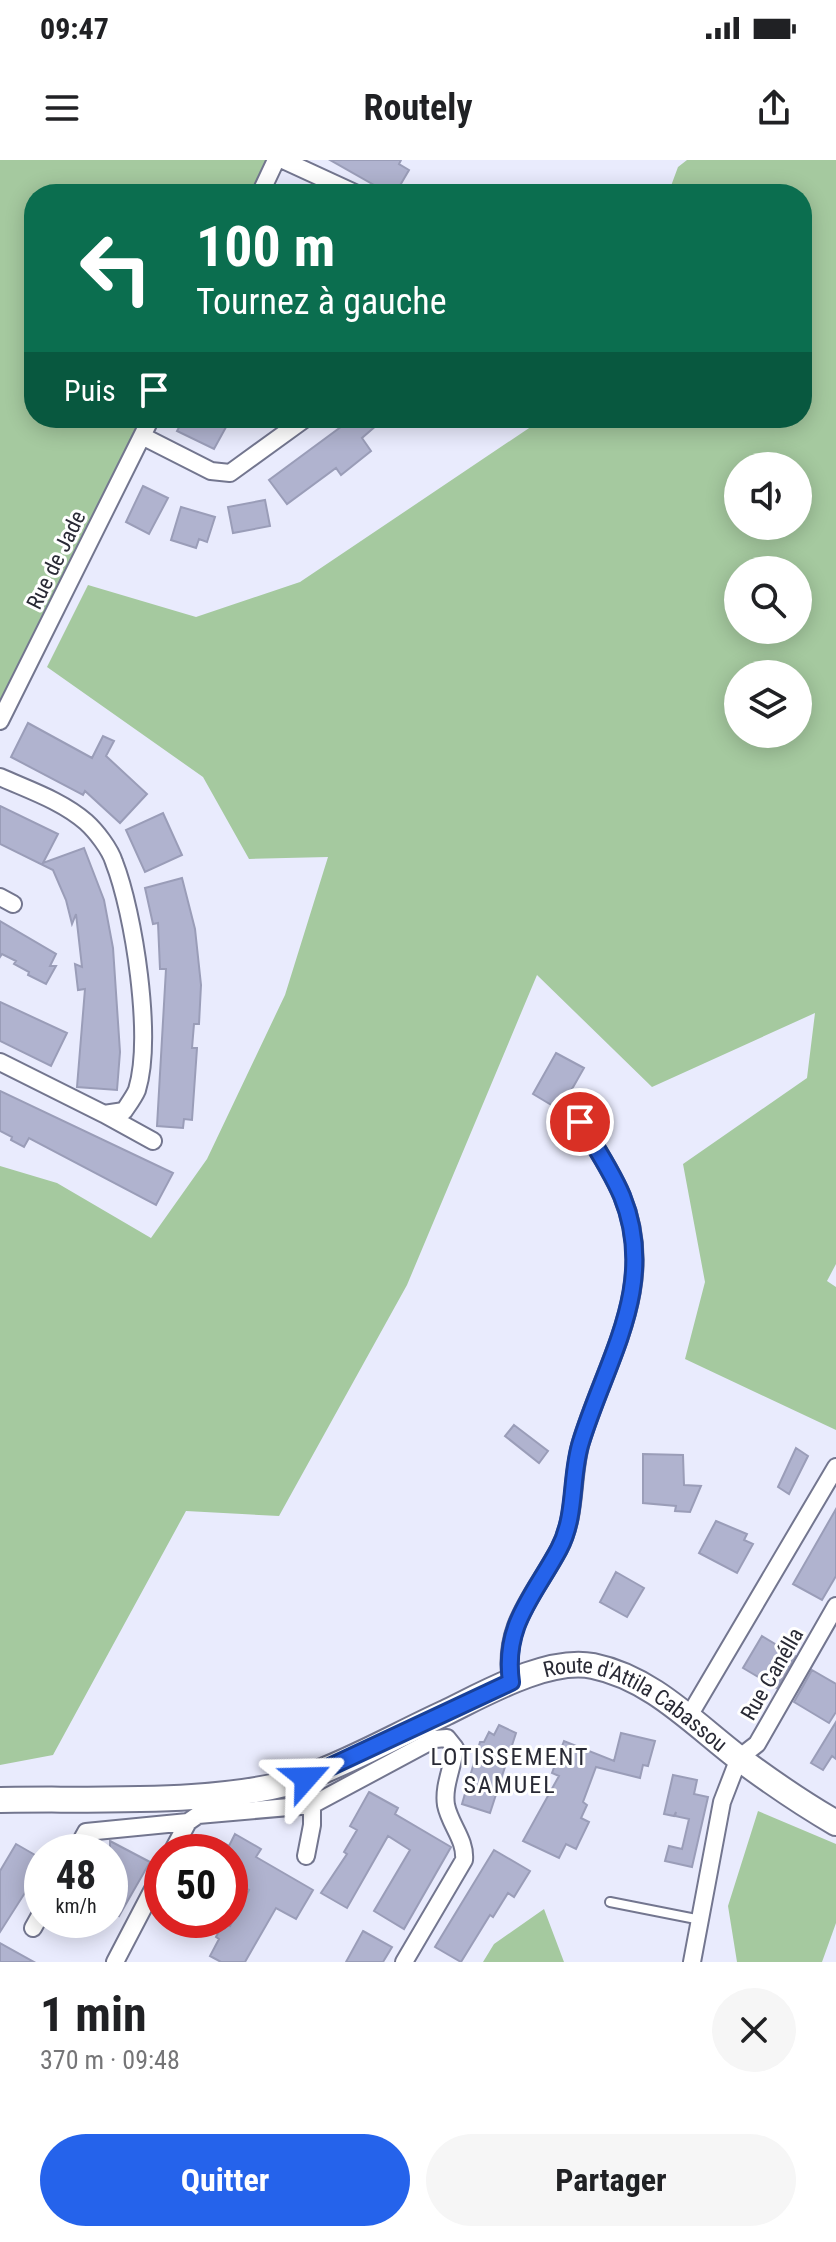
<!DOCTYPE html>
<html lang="fr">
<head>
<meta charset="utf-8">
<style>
	body { margin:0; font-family:"Roboto Condensed",sans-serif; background:#f6f6f6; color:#202124; height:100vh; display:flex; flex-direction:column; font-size:30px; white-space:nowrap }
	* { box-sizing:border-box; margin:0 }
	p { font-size:26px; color:#757577 }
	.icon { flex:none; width:44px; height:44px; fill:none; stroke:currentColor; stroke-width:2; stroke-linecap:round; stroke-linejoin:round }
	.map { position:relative; height:1802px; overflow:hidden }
	.drawer { display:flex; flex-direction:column; background:#fff; flex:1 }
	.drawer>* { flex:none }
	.guide { position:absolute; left:24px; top:24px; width:788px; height:244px; border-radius:32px; box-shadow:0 4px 20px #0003; background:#0b6e4f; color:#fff; overflow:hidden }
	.tools { position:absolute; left:724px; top:292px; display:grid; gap:16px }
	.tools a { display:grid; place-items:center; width:88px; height:88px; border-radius:50%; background:#fff; box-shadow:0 4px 20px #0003; font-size:40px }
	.speed { position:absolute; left:24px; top:1674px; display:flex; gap:16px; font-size:40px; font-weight:700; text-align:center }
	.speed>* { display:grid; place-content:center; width:104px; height:104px; border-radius:50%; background:#fff; box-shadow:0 4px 20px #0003; line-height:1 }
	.speed small { font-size:20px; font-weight:400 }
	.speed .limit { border:12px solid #d22; background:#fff; color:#111 }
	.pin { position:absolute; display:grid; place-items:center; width:68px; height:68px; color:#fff; margin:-34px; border:4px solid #fff; border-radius:50%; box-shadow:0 2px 8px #0007 }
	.me { position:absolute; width:88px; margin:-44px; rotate:65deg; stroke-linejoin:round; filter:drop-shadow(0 0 6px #0008) }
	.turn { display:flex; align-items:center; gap:28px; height:168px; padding:0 40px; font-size:36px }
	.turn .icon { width:104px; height:104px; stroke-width:2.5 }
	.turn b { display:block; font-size:56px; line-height:68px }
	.then { display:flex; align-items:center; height:76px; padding:0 40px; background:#0003; gap:16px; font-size:30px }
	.round { display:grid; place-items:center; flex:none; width:84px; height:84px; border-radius:42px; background:#f6f6f6 }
	.overview { display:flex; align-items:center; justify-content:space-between; height:136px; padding:0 40px }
	h1 { font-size:48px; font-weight:700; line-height:60px }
	.cta { display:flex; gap:16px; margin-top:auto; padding:16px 40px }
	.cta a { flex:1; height:92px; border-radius:48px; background:#2563eb; color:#fff; font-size:32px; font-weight:700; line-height:92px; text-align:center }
	.cta a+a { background:#f6f6f6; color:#202124 }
	.status { display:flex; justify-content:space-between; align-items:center; height:56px; padding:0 40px; background:#fff; direction:ltr }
	.status svg { height:22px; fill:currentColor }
	header { display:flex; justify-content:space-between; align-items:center; height:104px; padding:0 40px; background:#fff; font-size:36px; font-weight:700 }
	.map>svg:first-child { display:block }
	.green { fill:#a5c99f; fill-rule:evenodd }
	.building { fill:#b0b3cf; stroke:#9a9db8; stroke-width:2 }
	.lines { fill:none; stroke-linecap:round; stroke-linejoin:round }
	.lane-casing { stroke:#73768f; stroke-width:12 }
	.street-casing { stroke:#73768f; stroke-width:20 }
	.secondary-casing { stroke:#73768f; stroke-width:28 }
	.lane { stroke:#fff; stroke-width:8 }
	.street { stroke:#fff; stroke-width:16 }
	.secondary { stroke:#fff; stroke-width:24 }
	.route-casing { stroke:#184099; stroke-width:20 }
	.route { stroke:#2563eb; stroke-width:14 }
	.labels { text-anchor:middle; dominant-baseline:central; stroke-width:6; stroke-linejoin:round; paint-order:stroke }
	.street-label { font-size:22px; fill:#292a35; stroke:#fff }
	.neighbourhood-label { font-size:24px; letter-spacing:2px; fill:#292a35; stroke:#fff }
</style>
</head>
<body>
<div class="status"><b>09:47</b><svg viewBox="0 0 49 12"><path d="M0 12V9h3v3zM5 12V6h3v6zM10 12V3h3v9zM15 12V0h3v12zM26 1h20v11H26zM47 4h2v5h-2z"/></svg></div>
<header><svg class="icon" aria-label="menu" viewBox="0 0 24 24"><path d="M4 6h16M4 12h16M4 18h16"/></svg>Routely<svg class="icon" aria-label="share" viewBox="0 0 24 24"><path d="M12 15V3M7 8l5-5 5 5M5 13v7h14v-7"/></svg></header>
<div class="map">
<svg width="836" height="1802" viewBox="0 0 836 1802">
	<rect width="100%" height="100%" fill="#e9ebfd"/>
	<!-- green -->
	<path class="green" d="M 0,0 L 269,0 L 252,34 L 34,34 L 34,258 L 141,258 L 0,544 Z
		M 687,0 L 836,0 L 836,1104 L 827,1121 L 836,1127 L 836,1270 L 685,1199 L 705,1122 L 683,1004 L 807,918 L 815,853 L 652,927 L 537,815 L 407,1125 L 279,1356 L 186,1351 L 53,1595 L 0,1605 L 0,1006 L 57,1023 L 151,1078 L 207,999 L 285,835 L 328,697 L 249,699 L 203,617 L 47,507 L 88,425 L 196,457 L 300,422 L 544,258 L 802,258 L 802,34 L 668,34 L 678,7 ZM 738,306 L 798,306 L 798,366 L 738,366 ZM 738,410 L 798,410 L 798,470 L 738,470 ZM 738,514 L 798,514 L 798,574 L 738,574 Z
		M 758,1651 L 836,1684 L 836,1763 L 822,1802 L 737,1802 L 728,1746 Z
		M 544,1749 L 564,1802 L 483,1802 L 494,1784 Z"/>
	<!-- building -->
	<path class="building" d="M 330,0 L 401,0 L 399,4 L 409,10 L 395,34 L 390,34 Z
		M 184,258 L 231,258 L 214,289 L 177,271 Z
		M 353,258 L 385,258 L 362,278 L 371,291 L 341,315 L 336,308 L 287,344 L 269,320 Z
		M 143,326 L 168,338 L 149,374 L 126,362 Z
		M 265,340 L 270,366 L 233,373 L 228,347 Z
		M 181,347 L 215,357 L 207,382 L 199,379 L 196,388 L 171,380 Z
		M 28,563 L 92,598 L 103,576 L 114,581 L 106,596 L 147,634 L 120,663 L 85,631 L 83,635 L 11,597 Z
		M 0,646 L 58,674 L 43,703 L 84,688 L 104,740 L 113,788 L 120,892 L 117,930 L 77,927 L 85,829 L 78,830 L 75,804 L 82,807 L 76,754 L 72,764 L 66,740 L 53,710 L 0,684 Z
		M 163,653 L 182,695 L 145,712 L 126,670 Z
		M 182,718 L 195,769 L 201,825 L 199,864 L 194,864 L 192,888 L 197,888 L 192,960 L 184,959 L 183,968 L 157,966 L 166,809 L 160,809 L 158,763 L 153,764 L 145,728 Z
		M 0,761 L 56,794 L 50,806 L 56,806 L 46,824 L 28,815 L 29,812 L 14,804 L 16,801 L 2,794 L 0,797 Z
		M 0,842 L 67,873 L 51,906 L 0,881 Z
		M 556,893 L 584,908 L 560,950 L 533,934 Z
		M 0,931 L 173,1013 L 156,1045 L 29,978 L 24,987 L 11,980 L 12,977 L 0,971 Z
		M 514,1265 L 548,1291 L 539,1303 L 505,1276 Z
		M 796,1288 L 808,1296 L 789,1334 L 778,1327 Z
		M 643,1294 L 683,1295 L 684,1325 L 701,1326 L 690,1352 L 675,1351 L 676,1346 L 643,1343 Z
		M 836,1349 L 836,1416 L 822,1440 L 793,1424 Z
		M 716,1361 L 747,1374 L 744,1380 L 753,1384 L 737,1413 L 699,1393 Z
		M 616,1412 L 644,1428 L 627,1457 L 600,1442 Z
		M 762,1476 L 795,1496 L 777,1528 L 743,1508 Z
		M 812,1510 L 836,1524 L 836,1552 L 829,1563 L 794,1542 Z
		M 836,1562 L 836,1599 L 832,1596 L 823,1610 L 811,1603 Z
		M 499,1565 L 516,1573 L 490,1653 L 462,1644 L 480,1582 L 484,1582 L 489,1572 L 494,1575 Z
		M 621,1573 L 655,1581 L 648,1606 L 643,1605 L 640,1618 L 596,1607 L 583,1642 L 587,1645 L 581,1658 L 589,1662 L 576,1689 L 566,1684 L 559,1698 L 523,1681 L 559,1616 L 552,1613 L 564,1581 L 614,1601 Z
		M 673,1615 L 697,1620 L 694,1634 L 708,1637 L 692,1707 L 665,1701 L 669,1686 L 682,1689 L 689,1659 L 675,1656 L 676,1652 L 674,1656 L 664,1654 Z
		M 369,1632 L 398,1648 L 395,1654 L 451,1687 L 404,1769 L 374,1751 L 410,1690 L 388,1676 L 347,1748 L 321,1733 L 347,1694 L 344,1692 L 357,1670 L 350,1666 Z
		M 235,1674 L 261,1689 L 256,1697 L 313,1730 L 296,1759 L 276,1748 L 245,1802 L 221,1802 L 210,1796 L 219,1779 L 216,1777 L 224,1762 L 230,1766 L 249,1730 L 230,1719 L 230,1692 L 203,1692 L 210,1681 L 216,1679 L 229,1686 Z
		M 110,1681 L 150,1702 L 119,1756 L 110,1750 Z
		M 16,1684 L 42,1699 L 42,1706 L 0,1772 L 0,1711 Z
		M 494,1690 L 530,1711 L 514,1737 L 508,1733 L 493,1757 L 490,1755 L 461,1802 L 435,1787 Z
		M 363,1771 L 392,1787 L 383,1802 L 346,1802 Z
		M 0,1783 L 34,1802 L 0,1802 Z"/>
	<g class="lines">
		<!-- lane casing -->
		<g class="lane-casing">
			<path id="lane" d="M 610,1742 L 701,1760"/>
		</g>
		<!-- street casing -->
		<g class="street-casing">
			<path id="street" d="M 283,0 L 357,34
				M 260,34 L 276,0
				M 142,276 L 211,311 L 230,313 L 306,258
				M 0,561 L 151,258
				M 0,617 C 29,630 62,641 86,662 C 96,671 110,689 114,702 C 134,753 153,877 137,930 C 134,937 128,945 124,951 L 104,954 L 0,902
				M 0,737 L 13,744
				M 104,954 L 153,981
				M 511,1522 C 502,1465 534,1436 559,1389 C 577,1355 571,1316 581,1282 C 606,1199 659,1125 622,1036 C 611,1010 595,986 580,962
				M 689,1556 L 836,1307
				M 75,1692 L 86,1672 L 188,1662
				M 172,1692 L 188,1662 L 198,1655 L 312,1645 L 435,1579 L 447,1578 L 455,1588 C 453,1607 443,1626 446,1645 C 450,1665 466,1680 464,1700 L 404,1802
				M 306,1696 L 312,1665 L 312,1645
				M 33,1768 L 42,1752
				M 115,1802 L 162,1712
				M 692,1802 L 722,1642 L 739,1598 L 757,1584 L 836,1446"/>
		</g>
		<!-- secondary casing -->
		<g class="secondary-casing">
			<g id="secondary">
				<path id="s1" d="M 0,1640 C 85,1638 230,1646 307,1617 C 354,1600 399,1574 445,1553 C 484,1534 548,1497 593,1506 C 652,1518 694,1564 740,1599 C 771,1622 803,1644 836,1663"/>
			</g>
		</g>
		<!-- lane -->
		<use href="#lane" class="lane"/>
		<!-- street -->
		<use href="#street" class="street"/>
		<!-- secondary -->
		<use href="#secondary" class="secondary"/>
	</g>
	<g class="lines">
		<!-- route casing -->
		<g class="route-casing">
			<path id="route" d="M 306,1618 L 511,1522 C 503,1465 534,1436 559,1389 C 577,1355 570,1316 581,1282 C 607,1198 658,1125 622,1036 C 611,1010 595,986 580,962"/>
		</g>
		<!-- route -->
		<use href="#route" class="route"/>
	</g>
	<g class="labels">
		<!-- street labels -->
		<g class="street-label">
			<text transform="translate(56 400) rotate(-64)">Rue de Jade</text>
			<text transform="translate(772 1514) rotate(-60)">Rue Canélla</text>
			<text stroke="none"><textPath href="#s1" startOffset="672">Route d'Attila Cabassou</textPath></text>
		</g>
		<!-- neighbourhood labels -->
		<g class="neighbourhood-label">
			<text x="510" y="1597">LOTISSEMENT<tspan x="510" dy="28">SAMUEL</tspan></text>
		</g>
	</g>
</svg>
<div class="tools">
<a><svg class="icon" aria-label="sound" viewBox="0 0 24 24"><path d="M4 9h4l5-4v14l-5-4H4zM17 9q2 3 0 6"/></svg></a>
<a><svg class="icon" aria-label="search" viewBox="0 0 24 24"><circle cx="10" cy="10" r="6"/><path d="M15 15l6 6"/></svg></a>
<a><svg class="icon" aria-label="layers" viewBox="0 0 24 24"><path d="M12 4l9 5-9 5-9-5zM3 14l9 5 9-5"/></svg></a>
</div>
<div class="speed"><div>48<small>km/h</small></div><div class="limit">50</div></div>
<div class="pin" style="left:580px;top:962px;background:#d93025"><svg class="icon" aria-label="arrive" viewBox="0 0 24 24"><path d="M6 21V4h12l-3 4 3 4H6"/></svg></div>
<svg class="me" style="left:306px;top:1618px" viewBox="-20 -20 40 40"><path d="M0-17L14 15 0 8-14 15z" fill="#2563eb" stroke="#fff" stroke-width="4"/></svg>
<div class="guide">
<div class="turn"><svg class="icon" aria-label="left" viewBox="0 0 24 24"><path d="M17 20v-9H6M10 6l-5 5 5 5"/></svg><div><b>100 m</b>Tournez à gauche</div></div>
<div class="then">Puis<svg class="icon" aria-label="arrive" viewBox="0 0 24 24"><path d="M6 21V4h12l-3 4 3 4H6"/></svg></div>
</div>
</div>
<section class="drawer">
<div class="overview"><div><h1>1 min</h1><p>370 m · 09:48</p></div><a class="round"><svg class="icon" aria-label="close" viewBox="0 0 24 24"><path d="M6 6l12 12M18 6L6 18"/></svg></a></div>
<div class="cta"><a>Quitter</a><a>Partager</a></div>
</section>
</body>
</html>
